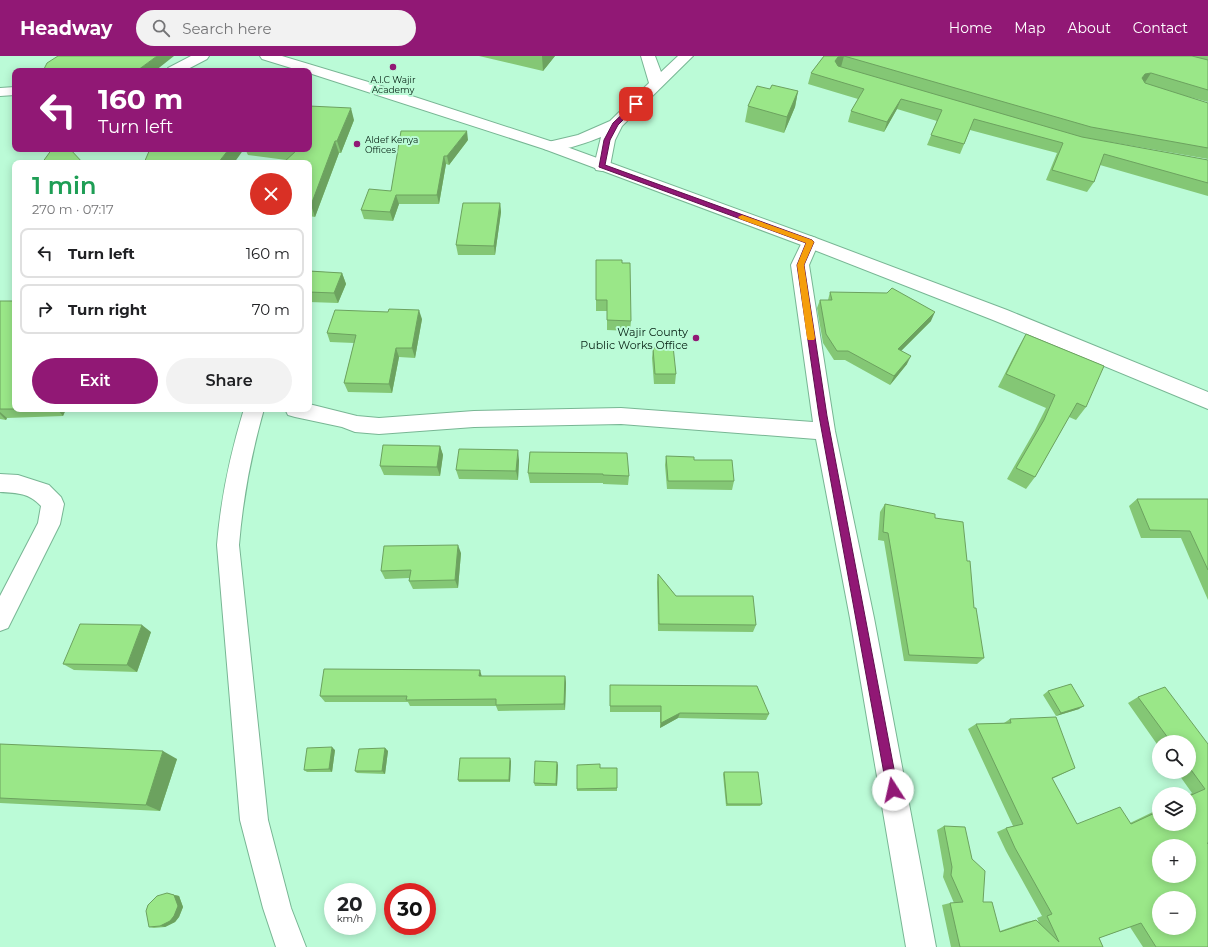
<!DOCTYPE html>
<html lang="en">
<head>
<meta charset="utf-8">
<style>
	body { margin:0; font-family:Montserrat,sans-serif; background:#f2f2f2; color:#202124; height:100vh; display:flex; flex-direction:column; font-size:15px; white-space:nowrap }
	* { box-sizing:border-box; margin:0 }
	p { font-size:13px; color:#757577 }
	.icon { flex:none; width:22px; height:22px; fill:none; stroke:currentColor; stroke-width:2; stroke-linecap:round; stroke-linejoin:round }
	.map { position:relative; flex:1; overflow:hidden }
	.sheet { position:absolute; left:12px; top:104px; width:300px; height:252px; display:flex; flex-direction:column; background:#fff; border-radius:8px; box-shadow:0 2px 10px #0003 }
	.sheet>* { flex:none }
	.guide { position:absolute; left:12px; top:12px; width:300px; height:84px; border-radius:8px; box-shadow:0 2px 10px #0003; background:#911875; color:#fff; overflow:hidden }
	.buttons { position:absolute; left:1152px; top:679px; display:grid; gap:8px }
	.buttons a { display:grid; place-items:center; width:44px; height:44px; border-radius:50%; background:#fff; box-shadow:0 2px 10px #0003; font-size:20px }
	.speed { position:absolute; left:324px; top:827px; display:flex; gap:8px; font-size:20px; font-weight:700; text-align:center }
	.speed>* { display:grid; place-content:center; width:52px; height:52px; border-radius:50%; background:#fff; box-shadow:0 2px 10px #0003; line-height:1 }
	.speed small { font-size:10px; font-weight:400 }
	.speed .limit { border:6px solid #d22; background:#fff; color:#111 }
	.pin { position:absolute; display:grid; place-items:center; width:34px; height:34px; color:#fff; margin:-17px; border-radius:8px; box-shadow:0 2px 6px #0006 }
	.me { position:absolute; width:44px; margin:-22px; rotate:350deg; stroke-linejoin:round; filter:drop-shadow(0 0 3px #0008) }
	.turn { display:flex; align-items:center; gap:14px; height:84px; padding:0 20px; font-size:18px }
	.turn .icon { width:52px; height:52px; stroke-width:2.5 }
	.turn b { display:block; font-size:28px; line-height:34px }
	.round { display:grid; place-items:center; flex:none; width:42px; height:42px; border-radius:21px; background:#f2f2f2 }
	.overview { display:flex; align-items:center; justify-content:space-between; height:68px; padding:0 20px }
	h1 { font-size:24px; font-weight:600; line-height:30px; color:#1e9e55 }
	.cta { display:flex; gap:8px; margin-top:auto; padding:8px 20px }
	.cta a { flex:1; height:46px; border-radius:24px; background:#911875; color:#fff; font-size:16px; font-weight:600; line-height:46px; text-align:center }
	.cta a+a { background:#f2f2f2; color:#202124 }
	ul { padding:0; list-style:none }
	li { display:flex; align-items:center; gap:12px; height:50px; margin:0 8px 6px; padding:0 12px; border:2px solid #e0e0e0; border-radius:8px }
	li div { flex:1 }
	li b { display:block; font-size:15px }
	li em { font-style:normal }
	header { display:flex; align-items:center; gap:24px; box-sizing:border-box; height:56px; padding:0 20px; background:#911875; color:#fff }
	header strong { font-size:19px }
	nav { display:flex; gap:22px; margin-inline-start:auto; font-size:14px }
	.search { width:280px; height:36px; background:#f2f2f2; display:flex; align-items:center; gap:10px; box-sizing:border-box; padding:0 14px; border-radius:22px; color:#757577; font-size:15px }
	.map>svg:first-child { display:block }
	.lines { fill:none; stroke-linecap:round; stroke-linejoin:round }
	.street-casing { stroke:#78b694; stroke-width:2 }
	.secondary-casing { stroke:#78b694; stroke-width:2 }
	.street { fill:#fff; fill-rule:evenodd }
	.secondary { fill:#fff; fill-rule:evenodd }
	.wall { fill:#84c775 }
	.shaded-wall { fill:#6ca25f }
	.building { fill:#9ae788; stroke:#6ca25f; fill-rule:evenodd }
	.route { fill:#911875; stroke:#5e104c }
	.slow { fill:#f59e0b }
	.poi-dot { fill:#911875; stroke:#bbfbd7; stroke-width:1.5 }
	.labels { text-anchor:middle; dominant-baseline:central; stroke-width:4; stroke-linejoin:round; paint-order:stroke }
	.far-poi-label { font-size:9px; fill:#051f12; stroke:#bbfbd7 }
	.poi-label { font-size:11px; fill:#051f12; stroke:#bbfbd7; text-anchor:end }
</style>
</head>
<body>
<header>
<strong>Headway</strong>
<div class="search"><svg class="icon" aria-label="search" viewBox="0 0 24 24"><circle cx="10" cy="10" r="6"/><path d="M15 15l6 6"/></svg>Search here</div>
<nav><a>Home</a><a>Map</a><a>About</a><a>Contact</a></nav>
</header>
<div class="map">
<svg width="1208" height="891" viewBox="0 0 1208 891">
	<rect width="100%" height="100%" fill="#bbfbd7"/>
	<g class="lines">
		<!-- street casing -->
		<g class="street-casing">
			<path id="street" d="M 191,0 L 209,0 L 207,3 L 184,15 L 166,15 L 168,12 Z
				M 641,0 L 655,0 L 661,16 L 678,0 L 693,0 L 622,70 L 615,84 L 610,110 L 608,114 L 602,115 L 596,114 L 594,110 L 601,81 C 586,87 560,97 544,93 L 542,90 L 544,87 L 578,79 L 610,65 L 649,27 Z
				M 15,31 L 15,39 L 0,40 L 0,32 Z
				M 810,180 L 816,182 L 819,186 L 809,209 L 835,375 L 874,562 L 936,891 L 906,891 L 850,562 L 816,383 L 621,368 L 474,371 L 379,378 L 355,376 L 342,371 L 295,361 L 288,359 L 285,353 L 309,353 L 309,348 L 357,360 L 379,362 L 474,355 L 621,352 L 813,366 L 791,209 L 804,182 Z
				M 244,353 L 264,353 C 251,399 243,441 239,489 L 268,764 L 291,852 L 306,891 L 276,891 L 263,852 L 240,764 L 217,489 C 221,441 230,399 244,353 Z
				M 0,418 L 18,419 L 49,429 L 61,441 L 64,448 L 60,468 L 8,572 L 0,575 L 0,540 L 38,467 L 41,450 C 29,437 18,437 0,436 Z"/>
		</g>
		<!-- secondary casing -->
		<g class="secondary-casing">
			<path id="secondary" d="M 260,0 L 282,0 L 375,28 L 556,87 L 816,182 L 1007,254 L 1208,336 L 1208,353 L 993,264 L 804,190 L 544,93 L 309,17 L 309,15 L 301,15 L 262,3 Z"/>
		</g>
		<!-- street -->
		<use href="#street" class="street"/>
		<!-- secondary -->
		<use href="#secondary" class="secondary"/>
	</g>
	<!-- wall -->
	<path class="wall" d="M 479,0 L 555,0 L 543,15 Z
		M 824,0 L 1208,0 L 1208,46 L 1186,40 L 1208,47 L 1208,103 L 1093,83 L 1208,104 L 1208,140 L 1100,109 L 1094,126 L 1087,136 L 1046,124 L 1057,97 L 970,74 L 960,98 L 927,89 L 937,65 L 897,53 L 884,76 L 848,66 L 851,55 L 858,43 L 808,28 L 811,17 Z
		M 770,33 L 798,35 L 795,51 L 784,77 L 745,66 L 748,50 Z
		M 354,64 L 341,97 L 339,97 L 315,161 L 309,160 L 309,107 L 248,99 L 245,93 L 309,93 Z
		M 468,84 L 449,109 L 446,108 L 439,148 L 399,148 L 393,165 L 364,163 L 361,154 Z
		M 500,147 L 501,156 L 495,199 L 458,199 L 456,189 Z
		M 596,204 L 622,207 L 631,265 L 630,275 L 607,274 L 607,255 L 596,255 Z
		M 309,215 L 342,217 L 346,228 L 338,247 L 309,246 Z
		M 830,236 L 931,265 L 901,295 L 907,308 L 890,329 L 845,304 L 834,304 L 823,287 L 817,252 L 820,244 L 828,244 Z
		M 0,245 L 15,353 L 66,353 L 63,360 L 7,362 L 6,364 L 0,363 Z
		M 422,263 L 415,302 L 399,301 L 392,337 L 348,336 L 344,327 L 354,287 L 330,286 L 327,277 Z
		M 1026,278 L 1086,351 L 1076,364 L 1069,361 L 1035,421 L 1026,433 L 1007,423 L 1034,376 L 1046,352 L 998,331 L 1018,292 Z
		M 653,292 L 676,318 L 675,328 L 654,328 L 652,302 Z
		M 440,390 L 443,399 L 440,420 L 384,419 L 380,410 Z
		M 530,396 L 629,420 L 628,429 L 603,428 L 603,427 L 530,427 L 528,417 Z
		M 666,400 L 694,404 L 734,425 L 732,434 L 667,433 L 665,409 Z
		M 519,404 L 518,424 L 459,423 L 456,414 Z
		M 1137,443 L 1208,443 L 1208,544 L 1181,482 L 1141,482 L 1129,450 Z
		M 885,448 L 935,462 L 967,505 L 974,552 L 984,602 L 977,608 L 904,605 L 884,485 L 878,484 L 880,456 Z
		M 461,497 L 458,532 L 413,533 L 409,525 L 409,522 L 385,523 L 381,515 Z
		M 658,518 L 676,540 L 756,569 L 753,576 L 658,575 L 657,526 Z
		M 151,576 L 137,616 L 74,614 L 63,608 Z
		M 482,620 L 565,620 L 566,627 L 565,654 L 498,655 L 496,650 L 410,650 L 408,646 L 325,646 L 320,640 Z
		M 610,629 L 769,658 L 766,664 L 678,662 L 660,672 L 660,656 L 610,656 Z
		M 1048,635 L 1079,653 L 1056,660 L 1043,639 Z
		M 1138,641 L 1208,688 L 1207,787 L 1208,891 L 1143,891 L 1130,871 L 1099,882 L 1103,891 L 951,891 L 942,849 L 950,847 L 954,847 L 943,821 L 944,814 L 937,774 L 944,770 L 972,803 L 983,846 L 1000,875 L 1026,866 L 1036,864 L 1039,867 L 1037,862 L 1042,860 L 1006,795 L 997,776 L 1006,772 L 1013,770 L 968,673 L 976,668 L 1004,667 L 1010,663 L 1075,712 L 1052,723 L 1077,768 L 1130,767 L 1159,753 L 1159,768 L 1189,768 L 1189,739 L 1192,737 L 1177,716 L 1189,716 L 1189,686 L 1159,686 L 1159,691 L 1128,647 Z
		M 0,688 L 177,703 L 160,755 L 0,747 Z
		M 385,692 L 388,695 L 385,718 L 357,717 L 355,715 Z
		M 335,694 L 332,716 L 307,716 L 304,714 Z
		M 511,705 L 510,726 L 459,726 L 458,724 Z
		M 558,709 L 557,730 L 535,730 L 534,727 Z
		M 600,712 L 617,712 L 617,735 L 577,735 L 577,733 Z
		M 724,716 L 762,748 L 760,750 L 726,750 L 723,718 Z
		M 167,837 L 179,840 L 183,851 L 179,861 L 175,866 L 165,871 L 154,872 L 149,871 Z"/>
	<!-- shaded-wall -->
	<path class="shaded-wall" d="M 157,0 L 174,0 L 155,15 L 138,14 Z
		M 542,0 L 555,0 L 543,15 Z
		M 844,0 L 841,11 L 836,12 L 835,5 L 838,1 Z
		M 1151,17 L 1144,28 L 1142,22 L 1145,18 Z
		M 798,35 L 795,51 L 784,77 L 787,61 Z
		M 901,43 L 897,53 L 884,76 L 887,66 Z
		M 351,52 L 354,64 L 341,97 L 337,85 Z
		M 467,75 L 468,84 L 449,109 L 447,100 Z
		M 335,85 L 339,97 L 315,161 L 311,149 Z
		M 229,93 L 244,93 L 234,107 L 218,107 Z
		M 444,100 L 446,108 L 439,148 L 437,139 Z
		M 396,139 L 399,148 L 393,165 L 390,156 Z
		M 500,147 L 501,156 L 495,199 L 494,190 Z
		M 342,217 L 346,228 L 338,247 L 334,237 Z
		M 419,254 L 422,263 L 415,302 L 412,292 Z
		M 935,256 L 931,265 L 894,302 L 898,293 Z
		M 396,292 L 399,301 L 392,337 L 389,328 Z
		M 911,300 L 907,308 L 890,329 L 894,320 Z
		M 57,353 L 66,353 L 63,360 Z
		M 0,356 L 7,362 L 6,364 L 0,358 Z
		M 440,390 L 443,399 L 440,420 L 437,411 Z
		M 518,394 L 519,404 L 518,424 L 516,415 Z
		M 458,489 L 461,497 L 458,532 L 455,524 Z
		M 142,569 L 151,576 L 137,616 L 127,609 Z
		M 480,614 L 482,621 L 479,620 Z
		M 565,620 L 566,627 L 565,654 L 564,648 Z
		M 1084,650 L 1079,653 L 1056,660 L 1061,657 Z
		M 680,657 L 678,662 L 660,672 L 661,667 Z
		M 332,691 L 335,694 L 332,716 L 329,713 Z
		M 385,692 L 388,695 L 385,718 L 382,715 Z
		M 163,695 L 177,703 L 160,755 L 146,749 Z
		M 510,702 L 511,705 L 510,726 L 509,724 Z
		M 557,706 L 558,709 L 557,730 L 556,728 Z
		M 174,839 L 179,840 L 183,851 L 179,861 L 175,866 L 165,871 L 160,870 Z"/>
	<!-- building -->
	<path class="building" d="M 58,0 L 157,0 L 138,14 L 188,13 L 187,15 L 43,15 L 47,7 Z
		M 824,0 L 1192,0 L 1208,4 L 1208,34 L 1151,17 L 1145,18 L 1142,22 L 1145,27 L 1208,47 L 1208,92 L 1091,71 L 844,0 L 838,1 L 835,5 L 838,10 L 1082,81 L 1208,104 L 1208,127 L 1104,98 L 1094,126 L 1052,114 L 1063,87 L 974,63 L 964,88 L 931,79 L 942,54 L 901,43 L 887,66 L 851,55 L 864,33 L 811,17 Z
		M 772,29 L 798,35 L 787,61 L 748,50 L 757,30 L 770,33 Z
		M 309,50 L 351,52 L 337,85 L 335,85 L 311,149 L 309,149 L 309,107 L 283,107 L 297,94 L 289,93 L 309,93 Z
		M 401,75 L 467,75 L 447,100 L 444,100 L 437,139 L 396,139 L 390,156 L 361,154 L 369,133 L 391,135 Z
		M 52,93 L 70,93 L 83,107 L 42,107 Z
		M 150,93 L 229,93 L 218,107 L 144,107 Z
		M 463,147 L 500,147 L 494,190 L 456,189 Z
		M 596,204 L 622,204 L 622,207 L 630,207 L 631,265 L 607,264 L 607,244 L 596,244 Z
		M 309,215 L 342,217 L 334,237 L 309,236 Z
		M 892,232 L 935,256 L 898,293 L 911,300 L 894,320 L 848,295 L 837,295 L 826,278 L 820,244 L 832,244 L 830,236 L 887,237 Z
		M 0,245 L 15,245 L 15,353 L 0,353 Z
		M 389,253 L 419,254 L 412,292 L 396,292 L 389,328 L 344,327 L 356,279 L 327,277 L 335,254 L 388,256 Z
		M 1026,278 L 1104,310 L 1086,351 L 1077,347 L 1035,421 L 1016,412 L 1044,364 L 1055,339 L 1006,318 Z
		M 673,290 L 676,318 L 655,318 L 653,292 Z
		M 383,389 L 440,390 L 437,411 L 380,410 Z
		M 459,393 L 518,394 L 516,415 L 456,414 Z
		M 530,396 L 627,397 L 629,420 L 603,419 L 603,418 L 528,417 Z
		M 666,400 L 694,401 L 694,404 L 732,404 L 734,425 L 668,425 Z
		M 1137,443 L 1208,443 L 1208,514 L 1190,475 L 1150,474 Z
		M 885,448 L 935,458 L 935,462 L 963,466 L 967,505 L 970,505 L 974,552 L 976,552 L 984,602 L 909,599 L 888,477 L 883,476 Z
		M 458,489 L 455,524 L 409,525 L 411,514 L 381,515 L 384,490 Z
		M 658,518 L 676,540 L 753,540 L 756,569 L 659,568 Z
		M 80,568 L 142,569 L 127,609 L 63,608 Z
		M 324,613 L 480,614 L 479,620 L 565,620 L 564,648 L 496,649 L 496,643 L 406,644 L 407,640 L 320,640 Z
		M 1071,628 L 1084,650 L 1061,657 L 1048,635 Z
		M 610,629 L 757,630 L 769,658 L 680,657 L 661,667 L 661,650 L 610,650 Z
		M 1165,631 L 1208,688 L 1208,787 L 1207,787 L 1208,788 L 1208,891 L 1156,891 L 1141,867 L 1099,882 L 1103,891 L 960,891 L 950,847 L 963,846 L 951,819 L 952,811 L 944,770 L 965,771 L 972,803 L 985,815 L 983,846 L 992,846 L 1000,876 L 1036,864 L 1059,886 L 1047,860 L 1052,858 L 1015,792 L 1006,772 L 1023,768 L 976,668 L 1011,667 L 1010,663 L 1056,661 L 1075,712 L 1052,722 L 1077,768 L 1120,751 L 1131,768 L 1159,755 L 1159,768 L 1189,768 L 1189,740 L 1205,733 L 1189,711 L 1189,686 L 1171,686 L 1138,641 ZM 1159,790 L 1189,790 L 1189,820 L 1159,820 ZM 1159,842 L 1189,842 L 1189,872 L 1159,872 Z
		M 0,688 L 163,695 L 146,749 L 0,742 Z
		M 332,691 L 329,713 L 304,714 L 307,692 Z
		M 385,692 L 382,715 L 355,715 L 359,693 Z
		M 460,702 L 510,702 L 509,724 L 458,724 Z
		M 535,705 L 557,706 L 556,728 L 534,727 Z
		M 600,708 L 600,712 L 617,712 L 617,732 L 577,733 L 577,709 Z
		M 724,716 L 758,716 L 762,748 L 727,748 Z
		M 167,837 L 174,839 L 178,850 L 174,860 L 170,865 L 160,870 L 149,871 L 146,855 L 148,849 L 157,840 Z"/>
	<!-- route -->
	<path class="route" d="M 634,47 L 639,48 L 618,69 L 610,84 L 605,109 L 812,184 L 814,186 L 804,209 L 827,360 L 898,734 L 897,738 L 893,740 L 889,738 L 887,734 L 819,360 L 797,209 L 806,187 L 599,111 L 604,84 L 613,67 Z"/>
	<!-- slow -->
	<path class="slow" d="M 742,159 L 812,184 L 814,186 L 804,209 L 815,282 L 814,284 L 808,284 L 807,282 L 797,209 L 806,187 L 740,163 L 738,161 Z"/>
	<!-- markers -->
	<g class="poi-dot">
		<circle cx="393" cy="11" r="4"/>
		<circle cx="357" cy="88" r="4"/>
		<circle cx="696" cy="282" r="4"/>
	</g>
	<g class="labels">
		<!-- far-poi labels -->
		<g class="far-poi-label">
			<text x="393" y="23">A.I.C Wajir<tspan x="393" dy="10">Academy</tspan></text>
			<text x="365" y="83" text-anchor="start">Aldef Kenya<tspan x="365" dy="10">Offices</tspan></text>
		</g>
		<!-- poi labels -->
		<g class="poi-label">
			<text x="688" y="276">Wajir County<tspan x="688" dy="13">Public Works Office</tspan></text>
		</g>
	</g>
</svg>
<div class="buttons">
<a><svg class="icon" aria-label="search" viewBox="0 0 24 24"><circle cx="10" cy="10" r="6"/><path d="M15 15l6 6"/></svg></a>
<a><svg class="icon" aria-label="layers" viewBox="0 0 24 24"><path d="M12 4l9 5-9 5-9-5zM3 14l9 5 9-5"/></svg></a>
<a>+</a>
<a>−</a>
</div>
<div class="speed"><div>20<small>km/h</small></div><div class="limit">30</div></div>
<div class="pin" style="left:636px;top:48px;background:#d93025"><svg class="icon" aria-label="arrive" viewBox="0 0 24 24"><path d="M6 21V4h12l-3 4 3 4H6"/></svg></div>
<svg class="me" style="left:893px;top:734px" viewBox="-20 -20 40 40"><circle r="19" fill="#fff"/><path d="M0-13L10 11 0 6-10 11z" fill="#911875"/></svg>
<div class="guide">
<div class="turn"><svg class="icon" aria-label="left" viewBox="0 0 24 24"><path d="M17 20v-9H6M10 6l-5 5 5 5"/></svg><div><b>160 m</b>Turn left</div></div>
</div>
<section class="sheet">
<div class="overview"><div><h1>1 min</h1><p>270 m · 07:17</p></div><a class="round" style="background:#d93025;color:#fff"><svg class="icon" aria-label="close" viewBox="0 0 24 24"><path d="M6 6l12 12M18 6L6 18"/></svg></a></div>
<ul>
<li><svg class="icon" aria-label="left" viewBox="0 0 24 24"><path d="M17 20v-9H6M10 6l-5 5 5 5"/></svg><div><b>Turn left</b></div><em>160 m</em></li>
<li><svg class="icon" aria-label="right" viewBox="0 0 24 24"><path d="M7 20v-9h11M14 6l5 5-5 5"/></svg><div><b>Turn right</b></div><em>70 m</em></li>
</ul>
<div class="cta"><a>Exit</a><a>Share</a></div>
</section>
</div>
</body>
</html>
